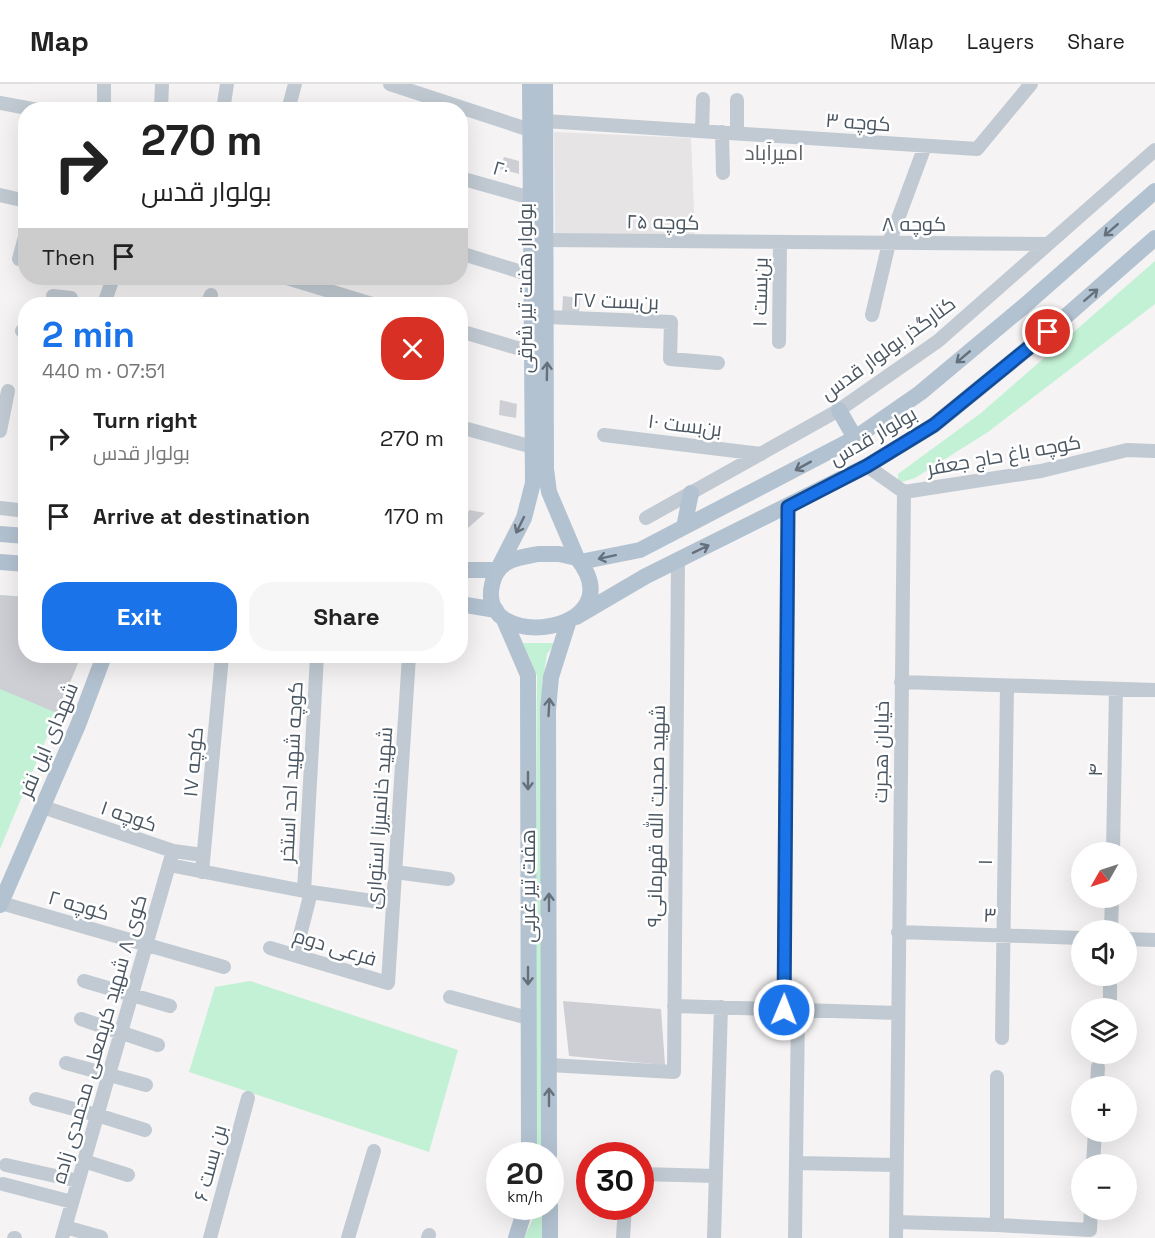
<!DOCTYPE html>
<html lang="en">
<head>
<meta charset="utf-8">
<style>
	body { margin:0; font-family:"Space Grotesk",Cairo,sans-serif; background:#f6f6f6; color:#222; height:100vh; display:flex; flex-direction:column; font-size:22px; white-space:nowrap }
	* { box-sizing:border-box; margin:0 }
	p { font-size:20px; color:#767676 }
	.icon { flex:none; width:33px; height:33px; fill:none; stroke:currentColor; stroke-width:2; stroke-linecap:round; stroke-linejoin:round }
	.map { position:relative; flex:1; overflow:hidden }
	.drawer { position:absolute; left:18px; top:213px; width:450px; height:366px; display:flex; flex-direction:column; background:#fff; border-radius:24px; box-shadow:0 6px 24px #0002 }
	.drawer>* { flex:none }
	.hud { position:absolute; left:18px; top:18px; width:450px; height:183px; border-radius:24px; box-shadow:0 6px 24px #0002; background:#fff; color:#222; overflow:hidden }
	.needle { width:39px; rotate:231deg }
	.controls { position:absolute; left:1071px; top:758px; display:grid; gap:12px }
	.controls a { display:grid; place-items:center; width:66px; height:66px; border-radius:50%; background:#fff; box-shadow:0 6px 24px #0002; font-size:30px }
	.speed { position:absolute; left:486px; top:1058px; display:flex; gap:12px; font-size:30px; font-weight:700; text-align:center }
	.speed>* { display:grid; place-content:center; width:78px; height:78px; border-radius:50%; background:#fff; box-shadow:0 6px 24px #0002; line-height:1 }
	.speed small { font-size:15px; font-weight:400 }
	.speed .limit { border:9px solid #d22; background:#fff; color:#111 }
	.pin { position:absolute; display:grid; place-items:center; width:51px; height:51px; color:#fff; margin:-26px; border:3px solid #fff; border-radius:50%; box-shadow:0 2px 6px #0007 }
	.me { position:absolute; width:66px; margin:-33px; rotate:1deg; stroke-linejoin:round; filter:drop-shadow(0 0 4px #0008) }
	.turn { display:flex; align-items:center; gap:21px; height:126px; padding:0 24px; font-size:27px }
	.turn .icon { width:78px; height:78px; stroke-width:2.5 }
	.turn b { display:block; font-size:42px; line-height:51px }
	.then { display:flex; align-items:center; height:57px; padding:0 24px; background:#0003; gap:12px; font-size:22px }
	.round { display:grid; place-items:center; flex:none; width:63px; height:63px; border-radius:24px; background:#f6f6f6 }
	.head { display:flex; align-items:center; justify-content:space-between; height:102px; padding:0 24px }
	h1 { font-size:36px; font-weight:700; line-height:45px; color:#1a73e8 }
	.action { display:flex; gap:12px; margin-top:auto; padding:12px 24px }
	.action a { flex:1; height:69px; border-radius:24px; background:#1a73e8; color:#fff; font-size:24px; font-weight:700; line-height:69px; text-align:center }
	.action a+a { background:#f6f6f6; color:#222 }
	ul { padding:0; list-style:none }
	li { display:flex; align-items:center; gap:18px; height:78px; padding:0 24px }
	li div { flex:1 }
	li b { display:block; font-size:22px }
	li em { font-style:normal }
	header { display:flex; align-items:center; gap:36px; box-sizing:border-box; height:84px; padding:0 30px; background:#fff; border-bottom:2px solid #e0e0e0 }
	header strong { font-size:28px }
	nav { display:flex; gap:33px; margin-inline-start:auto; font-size:21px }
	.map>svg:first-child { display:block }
	.education { fill:#e6e4e5 }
	.green { fill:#c3f1d5 }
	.building { fill:#cdcfd5 }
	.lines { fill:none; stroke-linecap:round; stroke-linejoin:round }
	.minor { stroke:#c1cad2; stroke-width:14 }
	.major { stroke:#b3c2d1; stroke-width:16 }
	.oneway { stroke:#64717d }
	.route-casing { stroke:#114b97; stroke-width:15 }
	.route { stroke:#1a73e8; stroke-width:10 }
	.labels { text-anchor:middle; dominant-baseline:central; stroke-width:5; stroke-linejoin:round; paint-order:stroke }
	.street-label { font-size:20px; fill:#4a5661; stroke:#fff }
	.neighbourhood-label { font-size:21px; fill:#5f6368; stroke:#fff }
</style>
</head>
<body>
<header>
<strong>Map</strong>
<nav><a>Map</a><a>Layers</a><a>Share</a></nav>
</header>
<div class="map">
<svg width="1155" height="1154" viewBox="0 0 1155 1154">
	<rect width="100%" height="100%" fill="#f5f3f3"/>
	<!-- education -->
	<path class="education" d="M 554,48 L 691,54 L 695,151 L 555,150 Z"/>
	<!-- green -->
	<path class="green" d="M 1155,177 L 1155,220 L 988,348 L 915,394 L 898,399 L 898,390 L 981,329 Z
		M 0,511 L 25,513 L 26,572 L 81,572 L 0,765 Z
		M 523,559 L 556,559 L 547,570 L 542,602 L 543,1071 L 535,1071 L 537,592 Z
		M 250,897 L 458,966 L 429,1068 L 189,988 L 215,903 Z
		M 534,1122 L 542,1122 L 542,1154 L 524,1154 L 532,1137 Z"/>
	<!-- building -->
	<path class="building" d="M 504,73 L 519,77 L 519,90 L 500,85 Z
		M 563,212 L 580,214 L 579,229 L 562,229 Z
		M 500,316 L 517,320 L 516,334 L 499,331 Z
		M 469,426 L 485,429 L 460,451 L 460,432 L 466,433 Z
		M 0,511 L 26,513 L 26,572 L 81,572 L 57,629 L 0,605 Z
		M 563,917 L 661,925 L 665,981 L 569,972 Z"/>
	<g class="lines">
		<!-- minor -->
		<path class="minor" d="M 390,0 L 530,46
			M 0,19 L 38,26
			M 104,26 L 104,0
			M 161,26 L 162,0
			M 223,26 L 227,0
			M 288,26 L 295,0
			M 545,37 L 977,65 L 1031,0
			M 702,47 L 703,15
			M 722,48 L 723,89
			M 737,49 L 737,16
			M 460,94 L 531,114
			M 0,111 L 26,117
			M 545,156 L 1048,160
			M 460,169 L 534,192
			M 19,175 L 26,149
			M 287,194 L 372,220
			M 53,212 L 71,214 L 70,220
			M 104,220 L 113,194
			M 207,220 L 211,211
			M 872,231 L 889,159 L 925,62
			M 547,233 L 671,238 L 670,275 L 718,279
			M 22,247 L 26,248
			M 460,247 L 534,269
			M 779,258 L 780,159
			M 460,343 L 533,363
			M 0,347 L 8,307
			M 604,351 L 761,370
			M 867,382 L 904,408 L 1041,387 L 1127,366 L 1155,367
			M 0,424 L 26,427
			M 646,434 L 839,326 L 938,257 L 1155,66
			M 901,598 L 1155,606
			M 43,723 L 173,767 L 203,771
			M 1113,768 L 1116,605
			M 169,781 L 304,807 L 393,820
			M 202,788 L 222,572
			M 395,788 L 448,795
			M 304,807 L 317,572
			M 1,819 L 224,883
			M 1111,846 L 1112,813
			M 898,848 L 1082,854
			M 1126,855 L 1155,856
			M 270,864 L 388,899 L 409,572
			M 295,871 L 311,808
			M 84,897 L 170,922
			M 450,913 L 528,934
			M 674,922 L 897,929
			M 1110,924 L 1110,891
			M 784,926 L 788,423
			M 81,935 L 158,961
			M 1002,954 L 1007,602
			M 66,979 L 146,1001
			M 549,981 L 674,988 L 678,476
			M 1097,1002 L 1098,983
			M 36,1015 L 97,1031 L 145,1046
			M 84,1077 L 128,1091
			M 796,1079 L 896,1081
			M 1093,1080 L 1095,1047
			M 6,1081 L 78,1097
			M 640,1090 L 716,1092
			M 3,1100 L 72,1118
			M 896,1138 L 997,1141 L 997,993
			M 997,1141 L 1090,1146 L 1091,1125
			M 65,1143 L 101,1153
			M 14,1154 L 15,1154
			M 62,1154 L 173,767
			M 210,1154 L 248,1014
			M 348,1154 L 374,1067
			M 428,1154 L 429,1151
			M 623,1154 L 625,1122
			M 714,1154 L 721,923
			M 795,1154 L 798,926
			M 896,1154 L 904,408"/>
		<!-- major -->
		<path class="major" d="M 545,0 L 546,385 L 549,408 L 577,474
			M 839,326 L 855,354
			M 684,443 L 691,409
			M 0,450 L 26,452
			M 538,470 L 559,470 L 577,474 C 637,549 476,571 492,501 C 497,476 516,474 538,470 Z
			M 0,478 L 26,480
			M 580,478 L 640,466 L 855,354 L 920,309 L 1023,223 L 1155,107
			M 500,481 L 524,434 L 533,399 L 530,0
			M 460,486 L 498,486
			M 460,520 L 496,526
			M 576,533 L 646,492 L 867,382 L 934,341 L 1048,248 L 1155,154
			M 505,538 L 528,591 L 529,1071
			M 0,821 L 78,641 L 104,572
			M 549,1071 L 548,626 L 551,593 L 569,536
			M 550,1122 L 550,1154
			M 516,1154 L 526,1122"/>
	</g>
	<!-- one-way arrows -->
	<defs><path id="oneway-shaft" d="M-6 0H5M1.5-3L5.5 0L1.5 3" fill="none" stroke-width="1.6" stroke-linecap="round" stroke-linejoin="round" transform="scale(1.5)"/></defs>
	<g class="oneway">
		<use href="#oneway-shaft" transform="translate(1111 146) rotate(139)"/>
		<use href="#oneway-shaft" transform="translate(1091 211) rotate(-41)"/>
		<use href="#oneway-shaft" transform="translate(963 273) rotate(140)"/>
		<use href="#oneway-shaft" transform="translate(547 287) rotate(-89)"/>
		<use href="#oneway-shaft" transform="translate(803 382) rotate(151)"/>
		<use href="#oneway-shaft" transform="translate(520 441) rotate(116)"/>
		<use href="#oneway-shaft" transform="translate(701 465) rotate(-26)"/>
		<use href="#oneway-shaft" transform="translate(607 473) rotate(168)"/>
		<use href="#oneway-shaft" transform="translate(549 623) rotate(-87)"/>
		<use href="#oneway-shaft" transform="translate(528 697) rotate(90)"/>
		<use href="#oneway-shaft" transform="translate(549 818) rotate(-90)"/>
		<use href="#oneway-shaft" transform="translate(528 892) rotate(90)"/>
		<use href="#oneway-shaft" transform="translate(549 1013) rotate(-90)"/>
	</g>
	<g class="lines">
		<!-- route casing -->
		<g class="route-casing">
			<path id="route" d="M 784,926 L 788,423 L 867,382 L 934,341 L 1048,248"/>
		</g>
		<!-- route -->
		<use href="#route" class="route"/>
	</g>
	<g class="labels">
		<!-- street labels -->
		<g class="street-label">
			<text transform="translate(858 38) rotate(4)">کوچه ۳</text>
			<text transform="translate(501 85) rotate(16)">۲۰</text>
			<text transform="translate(663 138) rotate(1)">کوچه ۲۵</text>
			<text x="914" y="140">کوچه ۸</text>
			<text transform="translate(525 204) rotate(-90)">بولوار هفت تیر شرقی</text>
			<text transform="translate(760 208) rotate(-89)">بن‌بست ۱</text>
			<text transform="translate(616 217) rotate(2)">بن‌بست ۲۷</text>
			<text transform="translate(888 264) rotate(-36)">کنارگذر بولوار قدس</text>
			<text transform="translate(685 341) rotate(7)">بن‌بست ۱۰</text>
			<text transform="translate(873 352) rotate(-30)">بولوار قدس</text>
			<text transform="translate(1004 371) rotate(-10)">کوچه باغ حاج جعفر</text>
			<text transform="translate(48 656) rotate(-67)">شهدای ایل نفر</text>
			<text transform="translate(881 668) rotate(-89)">خیابان هجرت</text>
			<text transform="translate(193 678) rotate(-85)">کوچه ۱۷</text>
			<text transform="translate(1095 686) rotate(-89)">۴</text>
			<text transform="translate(291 688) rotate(-87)">کوچه شهید احد استخر</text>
			<text transform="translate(129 732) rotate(19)">کوچه ۱</text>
			<text transform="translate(656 732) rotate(-89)">شهید صحبت الله قهرمانی۹</text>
			<text transform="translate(379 734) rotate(-86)">شهید خانمیرزا استواری</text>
			<text transform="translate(985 778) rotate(-89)">۱</text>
			<text transform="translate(528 802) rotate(-90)">هفت تیر غربی</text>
			<text transform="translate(79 821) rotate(16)">کوچه ۲</text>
			<text transform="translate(990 831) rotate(2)">۳</text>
			<text transform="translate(335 863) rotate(17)">فرعی دوم</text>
			<text transform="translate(99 955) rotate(-74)">کوی ۸ شهید کریمعلی محمدی زاده</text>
			<text transform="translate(210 1079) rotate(-75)">بن بست ۶</text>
		</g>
		<!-- neighbourhood labels -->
		<g class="neighbourhood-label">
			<text x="774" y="68">امیرآباد</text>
		</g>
	</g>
</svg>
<div class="controls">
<a><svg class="needle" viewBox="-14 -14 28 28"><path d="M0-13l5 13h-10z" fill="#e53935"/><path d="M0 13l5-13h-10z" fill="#767676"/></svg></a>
<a><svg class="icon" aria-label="sound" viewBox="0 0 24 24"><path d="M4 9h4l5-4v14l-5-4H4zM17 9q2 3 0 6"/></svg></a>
<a><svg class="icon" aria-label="layers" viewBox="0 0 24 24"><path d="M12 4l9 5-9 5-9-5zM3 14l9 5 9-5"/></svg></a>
<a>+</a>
<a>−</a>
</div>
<div class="speed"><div>20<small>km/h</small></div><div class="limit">30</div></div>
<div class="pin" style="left:1048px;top:248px;background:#d93025"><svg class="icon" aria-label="arrive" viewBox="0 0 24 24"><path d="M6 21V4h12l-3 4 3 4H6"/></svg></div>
<svg class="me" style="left:784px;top:926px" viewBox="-20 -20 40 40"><circle r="17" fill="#1a73e8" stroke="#fff" stroke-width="3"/><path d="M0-11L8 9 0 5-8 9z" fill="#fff"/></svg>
<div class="hud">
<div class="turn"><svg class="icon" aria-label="right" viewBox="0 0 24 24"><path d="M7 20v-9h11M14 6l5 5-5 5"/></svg><div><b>270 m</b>بولوار قدس</div></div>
<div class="then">Then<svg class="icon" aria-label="arrive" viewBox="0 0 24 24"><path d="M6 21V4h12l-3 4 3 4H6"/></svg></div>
</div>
<section class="drawer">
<div class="head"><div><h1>2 min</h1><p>440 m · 07:51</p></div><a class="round" style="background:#d93025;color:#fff"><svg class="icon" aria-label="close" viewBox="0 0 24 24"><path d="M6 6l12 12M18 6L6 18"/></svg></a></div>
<ul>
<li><svg class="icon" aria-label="right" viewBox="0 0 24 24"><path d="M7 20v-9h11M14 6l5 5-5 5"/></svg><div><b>Turn right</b><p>بولوار قدس</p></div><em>270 m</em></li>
<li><svg class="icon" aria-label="arrive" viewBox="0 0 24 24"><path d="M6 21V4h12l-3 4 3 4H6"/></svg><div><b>Arrive at destination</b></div><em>170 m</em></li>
</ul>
<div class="action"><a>Exit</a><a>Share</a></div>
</section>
</div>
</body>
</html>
